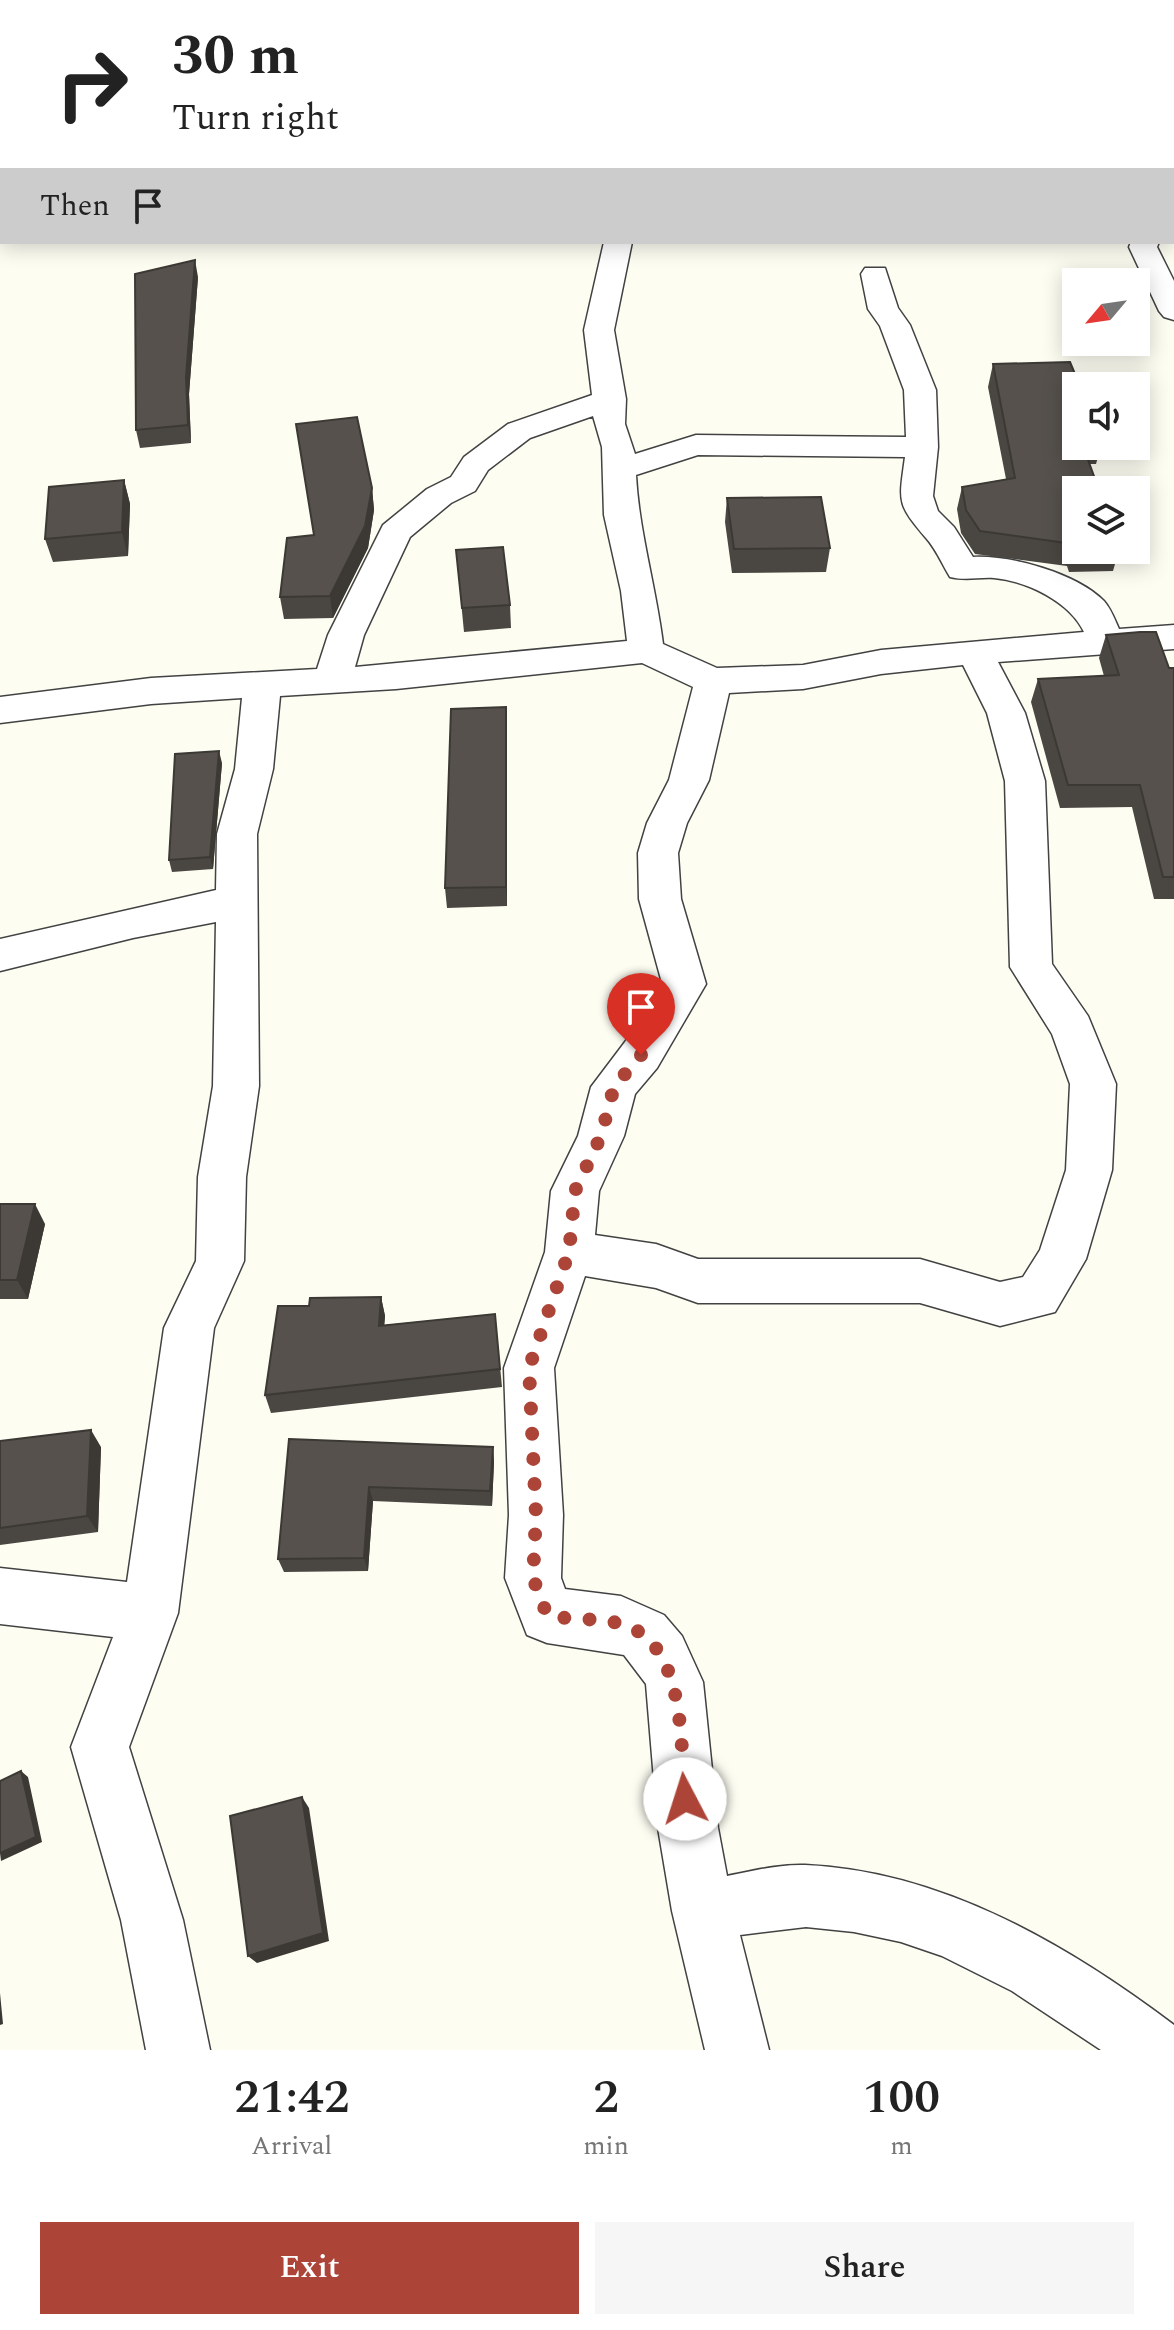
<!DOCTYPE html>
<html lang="en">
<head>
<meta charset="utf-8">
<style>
	body { margin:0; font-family:Spectral,serif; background:#f6f6f6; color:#222; height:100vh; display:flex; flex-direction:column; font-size:30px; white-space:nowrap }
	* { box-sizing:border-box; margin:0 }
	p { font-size:26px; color:#767676 }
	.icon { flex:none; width:44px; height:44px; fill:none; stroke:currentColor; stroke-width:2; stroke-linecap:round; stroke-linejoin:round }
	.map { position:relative; height:2050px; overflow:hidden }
	.drawer { display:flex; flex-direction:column; background:#fff; flex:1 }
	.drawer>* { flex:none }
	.guide { position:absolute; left:0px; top:0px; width:1174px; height:244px; box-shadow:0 4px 20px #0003; background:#fff; color:#222; overflow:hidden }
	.needle { width:52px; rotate:241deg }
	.tools { position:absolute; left:1062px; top:268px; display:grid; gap:16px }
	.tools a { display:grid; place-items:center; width:88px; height:88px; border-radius:0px; background:#fff; box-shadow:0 4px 20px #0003; font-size:40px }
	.pin { position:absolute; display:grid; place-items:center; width:68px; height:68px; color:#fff; margin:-82px -34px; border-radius:50% 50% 50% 0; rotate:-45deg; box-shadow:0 0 8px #0007 }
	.pin .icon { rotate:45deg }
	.me { position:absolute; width:88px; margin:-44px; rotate:355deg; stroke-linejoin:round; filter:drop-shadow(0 0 6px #0008) }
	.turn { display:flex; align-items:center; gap:28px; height:168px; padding:0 40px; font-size:36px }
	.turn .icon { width:104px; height:104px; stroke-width:2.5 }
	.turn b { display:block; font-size:56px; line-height:68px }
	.then { display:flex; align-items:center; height:76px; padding:0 40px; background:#0003; gap:16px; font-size:30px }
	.eta { display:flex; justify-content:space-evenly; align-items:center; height:136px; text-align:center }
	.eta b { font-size:48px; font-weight:600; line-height:56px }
	.cta { display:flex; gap:16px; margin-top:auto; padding:16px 40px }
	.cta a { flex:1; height:92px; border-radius:0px; background:#ad4438; color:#fff; font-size:32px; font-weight:600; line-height:92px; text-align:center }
	.cta a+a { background:#f6f6f6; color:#222 }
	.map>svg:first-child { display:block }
	.green { fill:#cde4bf }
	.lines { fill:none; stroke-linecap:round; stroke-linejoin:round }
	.minor-casing { stroke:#424242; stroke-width:3 }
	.trunk-casing { stroke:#202020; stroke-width:3 }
	.minor { fill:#fff; fill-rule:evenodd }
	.trunk { fill:#e4c872; fill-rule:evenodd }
	.wall { fill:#4a4641 }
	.shaded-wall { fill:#3c3935 }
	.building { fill:#56514c; stroke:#3c3935; stroke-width:2 }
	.route { stroke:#ad4438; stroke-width:14; stroke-dasharray:0 25.2 }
</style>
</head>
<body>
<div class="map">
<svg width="1174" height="2050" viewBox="0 0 1174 2050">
	<rect width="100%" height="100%" fill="#fdfdf2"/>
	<!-- green -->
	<path class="green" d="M 932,0 L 1174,0 L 1174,109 L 1172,2 Z"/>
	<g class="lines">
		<!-- minor casing -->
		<g class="minor-casing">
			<path id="minor" d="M 604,242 L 632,242 L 614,330 L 626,399 L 625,424 L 635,454 L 696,435 L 906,437 L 904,390 L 880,326 L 868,309 L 861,274 L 865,268 L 885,268 L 898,308 L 910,325 L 936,390 L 938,447 L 933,496 L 938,511 L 954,527 L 973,557 C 1011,555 1076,573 1104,601 C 1111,609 1115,620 1119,629 L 1174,625 L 1174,649 L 998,662 L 1025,713 L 1045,781 L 1052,964 L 1088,1016 L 1116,1084 L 1112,1170 L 1086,1259 L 1055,1312 L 1000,1326 L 920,1303 L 698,1303 L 656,1288 L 585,1276 L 554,1368 L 563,1515 L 561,1578 L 565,1589 L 621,1596 L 664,1615 L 682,1636 L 703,1682 L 718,1828 L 727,1876 C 753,1871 779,1864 805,1865 C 942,1871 1068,1945 1174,2025 L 1174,2050 L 1101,2050 L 1012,1991 L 942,1956 L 901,1942 L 854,1932 L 806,1927 L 740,1935 L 769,2050 L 705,2050 L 672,1911 L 658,1828 L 646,1684 L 624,1655 L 547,1643 L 527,1635 L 505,1578 L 509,1515 L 504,1368 L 545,1252 L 551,1191 L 578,1136 L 591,1087 L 625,1042 L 662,983 L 639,899 L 638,853 L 647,823 L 669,780 L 693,687 L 642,663 L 396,689 L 280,696 L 273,769 L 257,834 L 259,1086 L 246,1177 L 244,1261 L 214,1328 L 178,1613 L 129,1747 L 183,1920 L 210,2050 L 146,2050 L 121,1920 L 71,1747 L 113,1637 L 0,1624 L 0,1568 L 127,1582 L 164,1328 L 196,1261 L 198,1177 L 213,1086 L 216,922 L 133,938 L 0,971 L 0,939 L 216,890 L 217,834 L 235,769 L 242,698 L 151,704 L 0,723 L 0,697 L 151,678 L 317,669 L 328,635 L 383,525 L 427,489 L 451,477 L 464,457 L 508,424 L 592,395 L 584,330 ZM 593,416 L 602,447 L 604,515 L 621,591 L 627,641 L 355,667 L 364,635 L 410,537 L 451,503 L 475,491 L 488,470 L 530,438 ZM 698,455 L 905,457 C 899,502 896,503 926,538 C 936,549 942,564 950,577 C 965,581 979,577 994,578 C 1027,581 1070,602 1084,632 L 881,650 L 803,665 L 717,668 L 663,644 C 656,587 639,532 636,475 ZM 963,665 L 987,713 L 1005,781 L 1010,967 L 1052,1034 L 1070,1084 L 1066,1170 L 1040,1250 L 1023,1277 L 1000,1282 L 920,1259 L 698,1259 L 656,1244 L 595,1235 L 599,1191 L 624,1136 L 635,1094 L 657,1068 L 706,984 L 681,899 L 678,853 L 687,823 L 709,780 L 729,693 L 803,689 L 881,674 Z
				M 1131,242 L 1159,242 L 1157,247 L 1174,281 L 1174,320 L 1164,317 L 1159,311 L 1129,247 Z"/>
		</g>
		<!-- trunk casing -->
		<g class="trunk-casing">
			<path id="trunk" d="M 1172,135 L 1174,135 L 1174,151 L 1172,151 Z
				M 1172,167 L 1174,167 L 1174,183 L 1172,183 Z
				M 0,176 L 2,176 L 2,192 L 0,192 Z
				M 0,208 L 2,208 L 2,224 L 0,224 Z"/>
		</g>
		<!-- minor -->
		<use href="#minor" class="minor"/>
		<!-- trunk -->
		<use href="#trunk" class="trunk"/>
	</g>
	<!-- wall -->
	<path class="wall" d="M 198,277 L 189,394 L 191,443 L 140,448 L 136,430 Z
		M 993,364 L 1076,446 L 1101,446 L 1096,464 L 1090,464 L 1076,550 L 1119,550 L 1113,571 L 1069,572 L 1067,566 L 975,554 L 961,533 L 957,509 L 962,487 L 1006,479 L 988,387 Z
		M 124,480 L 130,504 L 128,556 L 53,562 L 45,539 Z
		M 372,488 L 374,510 L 368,548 L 333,618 L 284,619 L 280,597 L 314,535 Z
		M 727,498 L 830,548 L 826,572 L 732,573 L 725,522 Z
		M 456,550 L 510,605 L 511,628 L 464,632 Z
		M 1106,635 L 1169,668 L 1174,668 L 1174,899 L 1154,899 L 1132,807 L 1060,808 L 1031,702 L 1038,679 L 1104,676 L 1099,658 Z
		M 507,728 L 507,906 L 447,908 L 445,888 Z
		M 222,763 L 213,869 L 172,872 L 169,860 Z
		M 0,1204 L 45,1224 L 28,1299 L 0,1299 Z
		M 381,1297 L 385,1316 L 384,1325 L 495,1314 L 502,1387 L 271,1413 L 265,1395 L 309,1306 Z
		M 289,1439 L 493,1447 L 494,1462 L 492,1506 L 373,1501 L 368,1571 L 284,1572 L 278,1559 Z
		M 0,1441 L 101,1447 L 98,1532 L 0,1545 Z"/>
	<!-- shaded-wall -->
	<path class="shaded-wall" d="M 195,260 L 198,277 L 189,394 L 191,443 L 188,425 L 186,377 Z
		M 124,480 L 130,504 L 128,556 L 122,532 Z
		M 372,488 L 374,510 L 368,548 L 333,618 L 330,596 Z
		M 506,707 L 507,728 L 507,906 L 506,887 Z
		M 219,751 L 222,763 L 213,869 L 210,857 Z
		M 35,1204 L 45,1224 L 28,1299 L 17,1280 Z
		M 381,1297 L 385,1316 L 383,1344 L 379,1326 Z
		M 91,1430 L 101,1447 L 98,1532 L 87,1516 Z
		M 493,1447 L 494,1462 L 492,1506 L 490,1491 Z
		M 369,1487 L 373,1501 L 368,1571 L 364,1558 Z
		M 21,1771 L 28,1777 L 42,1842 L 1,1861 L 0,1853 Z
		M 302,1797 L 309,1808 L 329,1941 L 257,1963 L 248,1956 Z
		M 0,1993 L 3,2024 L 0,2025 Z"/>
	<!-- building -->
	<path class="building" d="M 438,0 L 661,0 L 661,2 L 438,2 Z
		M 195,260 L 186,377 L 188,425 L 136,430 L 135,274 Z
		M 1070,362 L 1080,386 L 1076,386 L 1076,446 L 1083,446 L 1099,490 L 1076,490 L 1076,549 L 1073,544 L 980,531 L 966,510 L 962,487 L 1015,478 L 993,364 Z
		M 357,417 L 372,488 L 365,526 L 330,596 L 280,597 L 287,538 L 314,535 L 296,424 Z
		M 124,480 L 122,532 L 45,539 L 49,487 Z
		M 821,497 L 830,548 L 734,549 L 727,498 Z
		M 503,547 L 510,605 L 462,608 L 456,550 Z
		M 1140,632 L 1156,632 L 1169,668 L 1174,668 L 1174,877 L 1163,877 L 1140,785 L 1068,785 L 1038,679 L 1119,675 L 1106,635 Z
		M 506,707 L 506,887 L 445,888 L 451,709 Z
		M 219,751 L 210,857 L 169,860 L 175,754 Z
		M 0,1204 L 35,1204 L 17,1280 L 0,1280 Z
		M 381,1297 L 379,1326 L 495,1314 L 500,1369 L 265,1395 L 278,1306 L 309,1306 L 310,1298 Z
		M 91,1430 L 87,1516 L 0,1528 L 0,1441 Z
		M 289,1439 L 493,1447 L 490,1491 L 369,1487 L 364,1558 L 278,1559 Z
		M 21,1771 L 36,1837 L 0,1853 L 0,1781 Z
		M 302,1797 L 323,1933 L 248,1956 L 230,1816 Z"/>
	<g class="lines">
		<!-- route -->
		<path class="route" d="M 641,1055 L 614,1087 L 601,1136 L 575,1191 L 569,1252 L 529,1368 L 536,1515 L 533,1578 L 547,1615 C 571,1621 598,1617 621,1624 C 687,1642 680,1745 685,1799"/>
	</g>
</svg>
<div class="tools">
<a><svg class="needle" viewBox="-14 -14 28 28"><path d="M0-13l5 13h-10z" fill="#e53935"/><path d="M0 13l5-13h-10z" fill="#767676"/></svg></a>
<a><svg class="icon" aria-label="sound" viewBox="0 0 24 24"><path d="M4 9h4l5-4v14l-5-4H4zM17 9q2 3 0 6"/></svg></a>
<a><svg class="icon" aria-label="layers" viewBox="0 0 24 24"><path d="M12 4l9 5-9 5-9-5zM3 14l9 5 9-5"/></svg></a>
</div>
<div class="pin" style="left:641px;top:1055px;background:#d93025"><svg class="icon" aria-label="arrive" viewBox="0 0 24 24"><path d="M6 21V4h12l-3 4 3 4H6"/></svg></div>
<svg class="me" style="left:685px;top:1799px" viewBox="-20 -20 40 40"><circle r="19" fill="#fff"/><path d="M0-13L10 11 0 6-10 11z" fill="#ad4438"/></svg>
<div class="guide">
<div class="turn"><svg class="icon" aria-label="right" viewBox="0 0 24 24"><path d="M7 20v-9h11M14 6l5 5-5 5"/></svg><div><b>30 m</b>Turn right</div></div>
<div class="then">Then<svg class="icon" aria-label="arrive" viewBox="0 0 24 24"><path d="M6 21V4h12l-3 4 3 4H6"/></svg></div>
</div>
</div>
<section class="drawer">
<div class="eta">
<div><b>21:42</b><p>Arrival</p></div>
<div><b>2</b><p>min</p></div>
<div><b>100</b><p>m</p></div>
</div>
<div class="cta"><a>Exit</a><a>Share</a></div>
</section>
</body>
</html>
